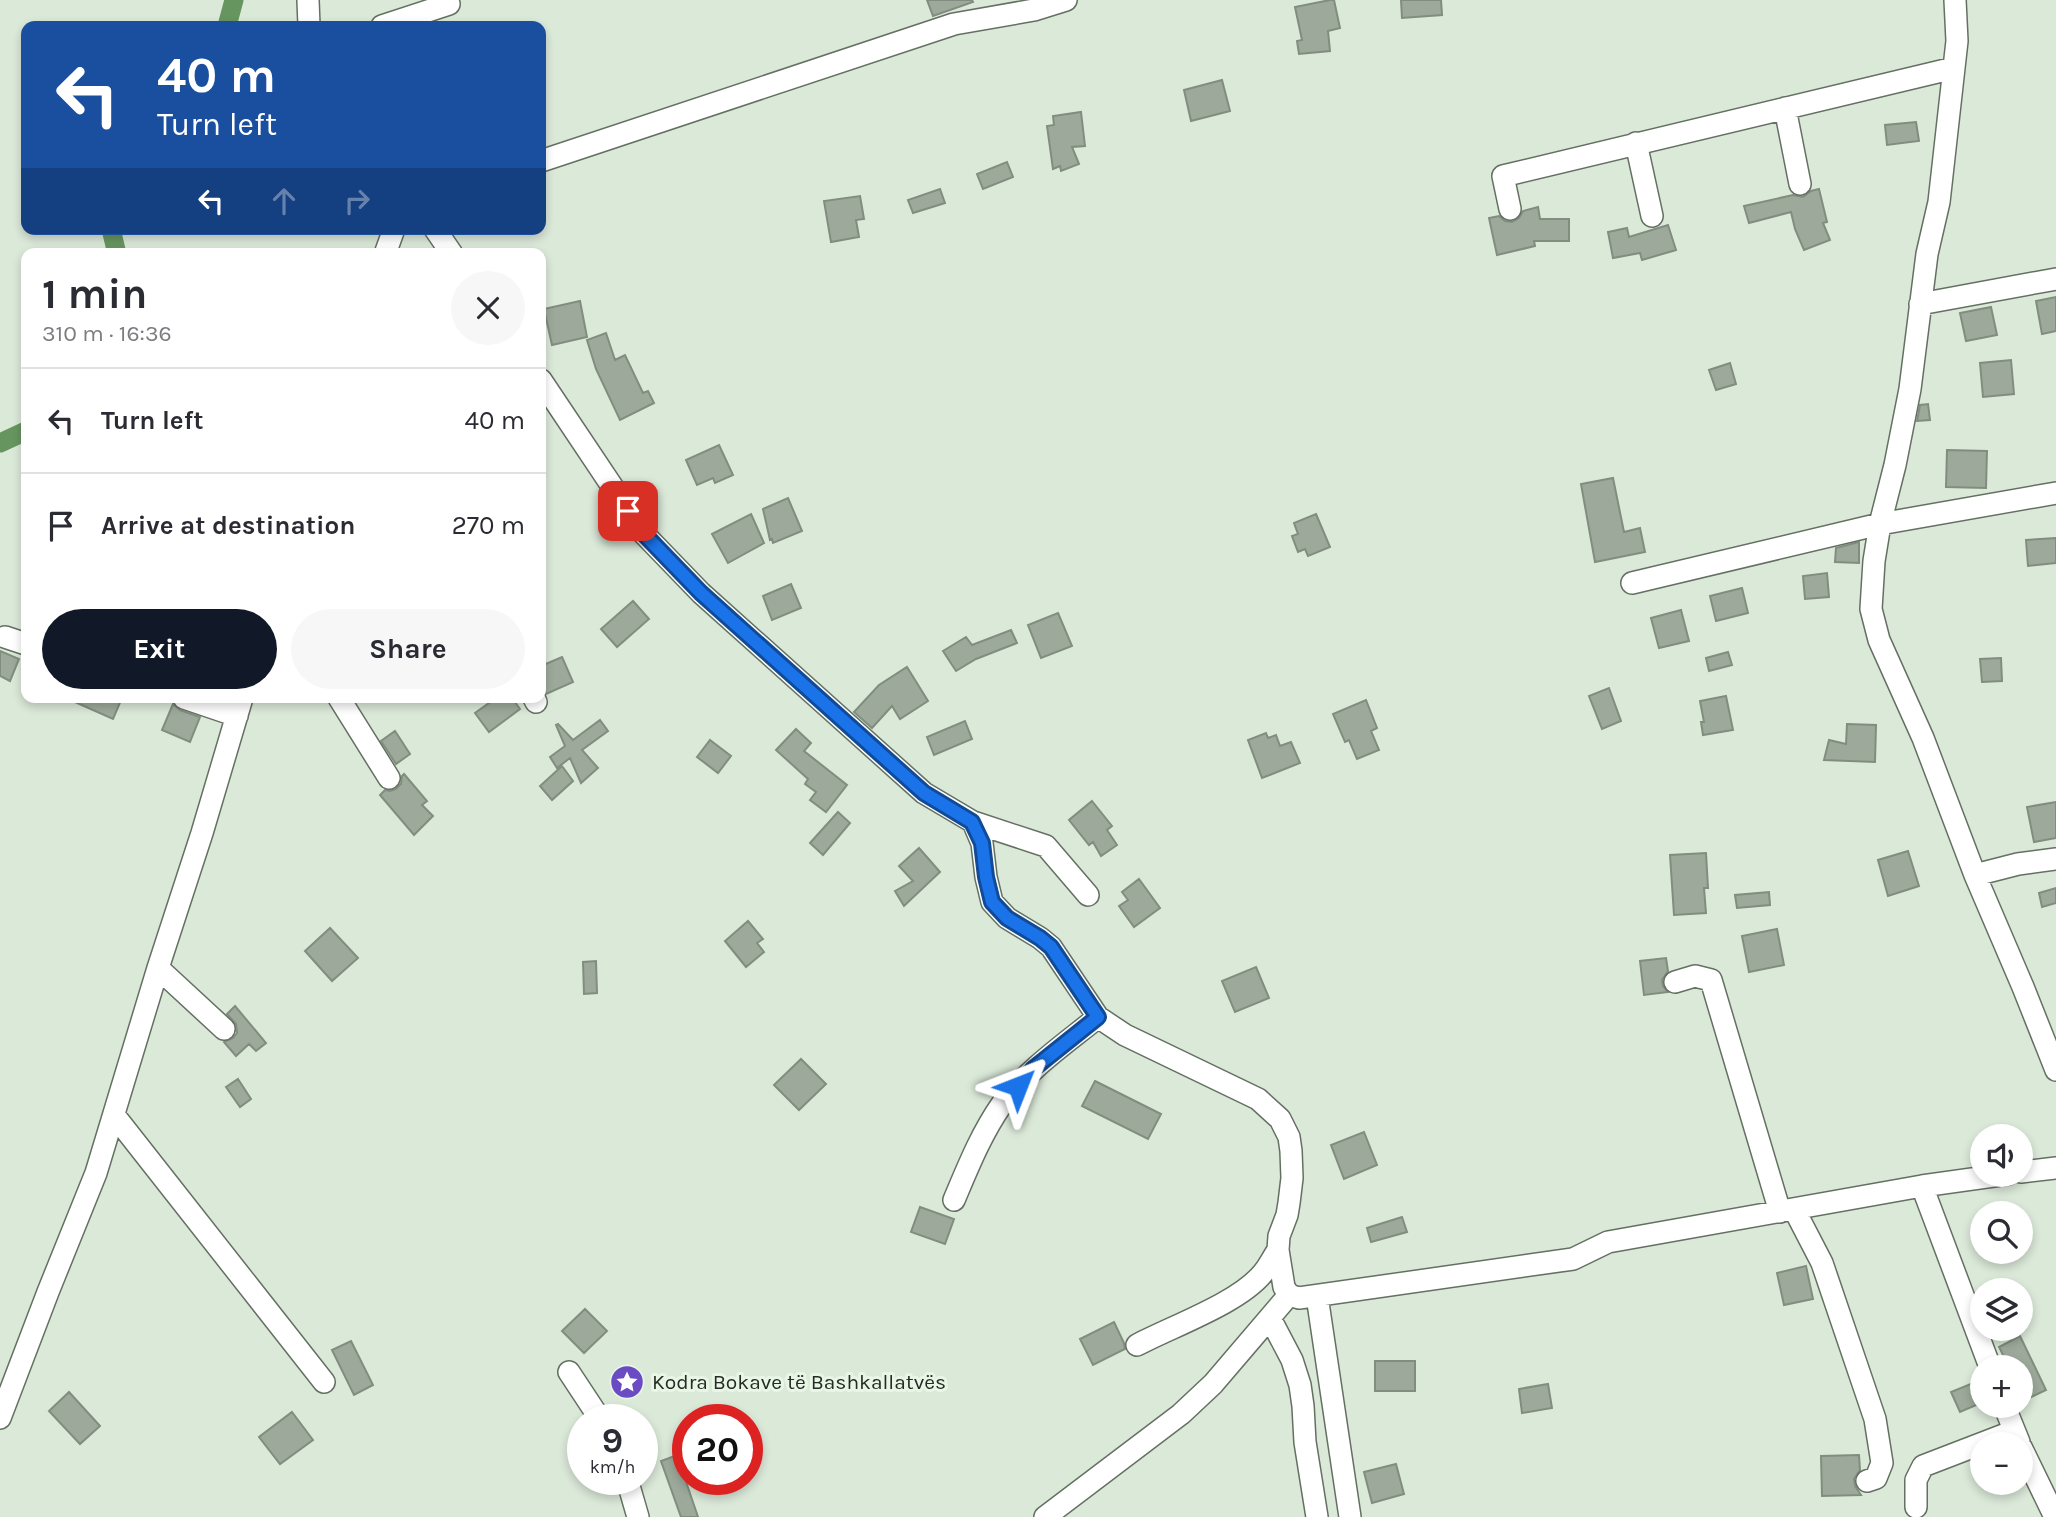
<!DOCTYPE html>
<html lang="en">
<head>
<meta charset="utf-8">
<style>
	body { margin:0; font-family:Karla,sans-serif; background:#f7f7f7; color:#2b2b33; height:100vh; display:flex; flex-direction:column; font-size:26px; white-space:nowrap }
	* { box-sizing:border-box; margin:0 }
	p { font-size:23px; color:#7c7c81 }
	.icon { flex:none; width:38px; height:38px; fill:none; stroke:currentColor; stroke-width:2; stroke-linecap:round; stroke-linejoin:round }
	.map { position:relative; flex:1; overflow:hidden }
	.details { position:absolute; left:21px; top:248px; width:525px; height:455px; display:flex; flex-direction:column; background:#fff; border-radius:14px; box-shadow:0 4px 10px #0003 }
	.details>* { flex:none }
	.top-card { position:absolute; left:21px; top:21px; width:525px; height:214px; border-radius:14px; box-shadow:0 4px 10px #0003; background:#1a4fa0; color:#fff; overflow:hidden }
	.fabs { position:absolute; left:1970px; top:1124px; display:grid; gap:14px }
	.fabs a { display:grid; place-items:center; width:63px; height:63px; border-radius:50%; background:#fff; box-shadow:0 4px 10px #0003; font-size:35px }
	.speed { position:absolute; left:567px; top:1404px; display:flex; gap:14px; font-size:35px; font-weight:700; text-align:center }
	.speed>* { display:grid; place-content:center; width:91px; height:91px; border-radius:50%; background:#fff; box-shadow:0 4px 10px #0003; line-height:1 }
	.speed small { font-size:18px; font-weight:400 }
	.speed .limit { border:10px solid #d22; background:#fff; color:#111 }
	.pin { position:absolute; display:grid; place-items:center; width:60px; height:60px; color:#fff; margin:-30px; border-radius:14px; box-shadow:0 4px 10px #0006 }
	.me { position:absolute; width:77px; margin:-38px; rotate:45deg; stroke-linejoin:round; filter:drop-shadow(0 0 5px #0008) }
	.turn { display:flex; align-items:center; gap:24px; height:147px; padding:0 21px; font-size:32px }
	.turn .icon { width:91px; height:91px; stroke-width:2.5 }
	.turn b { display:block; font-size:49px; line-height:60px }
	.lanes { display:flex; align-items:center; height:66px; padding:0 21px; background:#0003; justify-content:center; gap:35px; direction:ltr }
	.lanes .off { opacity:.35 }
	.round { display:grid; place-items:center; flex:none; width:74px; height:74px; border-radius:37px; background:#f7f7f7 }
	.head { display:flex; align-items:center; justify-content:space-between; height:119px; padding:0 21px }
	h1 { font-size:42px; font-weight:700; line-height:52px }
	.action { display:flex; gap:14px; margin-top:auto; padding:14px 21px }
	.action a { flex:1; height:80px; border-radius:42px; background:#111827; color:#fff; font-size:28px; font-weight:700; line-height:80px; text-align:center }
	.action a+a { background:#f7f7f7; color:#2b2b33 }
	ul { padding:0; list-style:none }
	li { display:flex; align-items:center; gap:21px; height:105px; padding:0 21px; border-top:2px solid #e1e1e2 }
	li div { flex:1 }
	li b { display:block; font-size:26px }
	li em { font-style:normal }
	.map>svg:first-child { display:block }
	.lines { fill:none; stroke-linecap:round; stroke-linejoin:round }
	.canal { stroke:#67955f; stroke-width:19 }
	.building { fill:#9daa9b; stroke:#818e7f; stroke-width:2 }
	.minor-casing { stroke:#647062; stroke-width:24 }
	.minor { stroke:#fff; stroke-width:21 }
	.route-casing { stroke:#114b97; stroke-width:18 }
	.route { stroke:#1a73e8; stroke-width:12 }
	.labels { text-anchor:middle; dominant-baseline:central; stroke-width:6; stroke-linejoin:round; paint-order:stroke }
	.poi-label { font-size:21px; fill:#262b25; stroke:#e8f6e6; text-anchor:start }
</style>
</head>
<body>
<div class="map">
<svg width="2056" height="1517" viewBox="0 0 2056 1517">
	<rect width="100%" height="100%" fill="#dbe9d9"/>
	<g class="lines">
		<!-- canal -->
		<path class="canal" d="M 227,26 L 234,0
			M 111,229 L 117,254
			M 0,443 L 26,431"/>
	</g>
	<!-- building -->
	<path class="building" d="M 927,0 L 972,0 L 973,2 L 933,16 Z
		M 1330,0 L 1334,0 L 1340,28 L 1328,31 L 1330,51 L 1299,54 L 1297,41 L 1302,40 L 1295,7 Z
		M 1401,0 L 1441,0 L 1442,15 L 1402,18 Z
		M 1222,80 L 1230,111 L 1191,121 L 1184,90 Z
		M 1081,112 L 1085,146 L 1072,147 L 1079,164 L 1061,171 L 1060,166 L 1053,169 L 1047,126 L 1054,125 L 1053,116 Z
		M 1916,122 L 1919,141 L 1887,145 L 1885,125 Z
		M 1007,162 L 1013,177 L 983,189 L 977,174 Z
		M 940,189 L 945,203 L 913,213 L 908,200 Z
		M 1819,189 L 1827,222 L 1823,223 L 1830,240 L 1804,250 L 1795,229 L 1791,212 L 1749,223 L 1744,206 L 1793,195 L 1803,197 L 1811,191 Z
		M 860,196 L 864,219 L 856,220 L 859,237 L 831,242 L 824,201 Z
		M 1538,207 L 1540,219 L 1569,219 L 1569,241 L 1534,241 L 1535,246 L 1497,255 L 1489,218 L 1499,216 L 1505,221 L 1512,222 L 1519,218 L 1523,211 Z
		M 1668,225 L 1676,250 L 1642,260 L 1640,253 L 1613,258 L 1608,232 L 1627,228 L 1629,237 Z
		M 2056,297 L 2056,331 L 2042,334 L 2036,301 Z
		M 580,301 L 587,337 L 552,345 L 544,309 Z
		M 1991,307 L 1997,335 L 1966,341 L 1960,313 Z
		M 606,333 L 615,360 L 625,355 L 643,393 L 648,391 L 654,403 L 620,420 L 596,369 L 587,340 Z
		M 2011,360 L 2014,394 L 1983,397 L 1980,363 Z
		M 1730,363 L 1736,384 L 1716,390 L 1709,370 Z
		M 1928,404 L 1930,420 L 1917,421 L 1920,405 Z
		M 719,445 L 733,475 L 715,483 L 713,478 L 697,485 L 686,460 Z
		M 1947,450 L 1987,451 L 1986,488 L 1946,487 Z
		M 1613,478 L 1624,532 L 1640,528 L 1645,552 L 1595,562 L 1581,484 Z
		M 788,498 L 802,531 L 773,543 L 772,539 L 770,540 L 763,509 Z
		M 751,514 L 764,543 L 728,563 L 712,534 Z
		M 1316,514 L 1330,547 L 1308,556 L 1305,549 L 1298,552 L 1292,536 L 1298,534 L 1294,523 Z
		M 2056,538 L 2056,563 L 2028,566 L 2026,540 Z
		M 1859,542 L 1859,563 L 1835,562 L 1836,548 Z
		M 1827,573 L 1829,597 L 1805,599 L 1803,576 Z
		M 791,584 L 801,608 L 772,620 L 763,596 Z
		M 1742,588 L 1748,613 L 1716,621 L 1710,596 Z
		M 633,601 L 649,619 L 617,647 L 601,629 Z
		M 1681,610 L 1689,641 L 1659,648 L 1651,618 Z
		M 1058,613 L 1072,646 L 1041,658 L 1028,625 Z
		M 1011,630 L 1017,643 L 976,659 L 956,671 L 943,651 L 966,637 L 972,645 Z
		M 0,651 L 19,659 L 10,681 L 0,676 Z
		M 1728,652 L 1732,665 L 1709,671 L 1706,658 Z
		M 562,657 L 573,682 L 546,694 L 541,687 L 541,666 Z
		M 2001,658 L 2002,681 L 1982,682 L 1980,659 Z
		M 907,667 L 928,701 L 900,719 L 892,706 L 872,728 L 854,712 L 879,685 Z
		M 1609,688 L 1621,721 L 1602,729 L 1589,696 Z
		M 1726,696 L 1733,730 L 1703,735 L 1701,722 L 1704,722 L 1700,701 Z
		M 66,698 L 122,698 L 113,719 Z
		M 496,698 L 512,698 L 520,709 L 489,732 L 475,713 Z
		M 1366,700 L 1377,728 L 1371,731 L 1379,750 L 1357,759 L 1349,740 L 1345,742 L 1333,714 Z
		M 173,704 L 180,710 L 200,717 L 190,742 L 162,730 Z
		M 600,720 L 608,731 L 582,750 L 598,768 L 581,783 L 570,758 L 557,768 L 550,757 L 565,746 L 556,725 L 558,724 L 573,740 Z
		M 965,721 L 972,739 L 934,755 L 927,737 Z
		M 1847,724 L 1876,725 L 1875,762 L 1824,760 L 1829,740 L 1846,744 Z
		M 796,729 L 811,743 L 804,751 L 847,785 L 826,812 L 810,800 L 816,792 L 805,784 L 808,779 L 776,750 Z
		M 395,731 L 410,754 L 396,764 L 381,741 Z
		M 1266,733 L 1268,738 L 1276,735 L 1280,746 L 1291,742 L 1300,763 L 1262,778 L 1248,740 Z
		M 710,740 L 731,756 L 718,773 L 697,757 Z
		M 562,766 L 573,781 L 552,800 L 540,786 Z
		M 404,774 L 427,801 L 422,805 L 433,816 L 414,835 L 380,795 L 385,790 L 390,791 L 396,789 L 401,784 L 402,776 Z
		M 1092,801 L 1112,826 L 1107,830 L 1117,845 L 1101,856 L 1093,842 L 1089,845 L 1069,820 Z
		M 2056,802 L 2056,838 L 2034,842 L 2027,807 Z
		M 838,812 L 850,823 L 823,855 L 810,843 Z
		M 919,848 L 940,872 L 904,906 L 895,891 L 913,881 L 899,866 Z
		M 1908,851 L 1919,886 L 1888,896 L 1878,860 Z
		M 1706,853 L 1708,888 L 1704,888 L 1706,913 L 1674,915 L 1670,855 Z
		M 1139,879 L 1160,908 L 1134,927 L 1119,906 L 1128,900 L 1122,892 Z
		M 2056,888 L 2056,903 L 2042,907 L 2039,893 Z
		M 1769,892 L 1770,905 L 1737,908 L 1735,895 Z
		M 748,921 L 763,939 L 757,943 L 764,952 L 746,967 L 725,941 Z
		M 330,928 L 358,958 L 332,981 L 305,951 Z
		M 1777,929 L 1784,965 L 1749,972 L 1742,936 Z
		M 1666,958 L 1668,971 L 1662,980 L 1663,986 L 1668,992 L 1644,995 L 1640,961 Z
		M 596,961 L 597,993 L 584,994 L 583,962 Z
		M 1256,967 L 1269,998 L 1235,1012 L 1222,981 Z
		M 235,1006 L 266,1043 L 256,1051 L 249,1044 L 236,1056 L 224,1042 L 233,1038 L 237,1033 L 236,1024 L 227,1014 Z
		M 801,1059 L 826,1084 L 799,1110 L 774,1085 Z
		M 238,1079 L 251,1099 L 240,1107 L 226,1087 Z
		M 1095,1081 L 1161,1114 L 1148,1139 L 1082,1106 Z
		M 1364,1132 L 1377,1165 L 1344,1179 L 1331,1145 Z
		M 920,1207 L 954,1219 L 945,1244 L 911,1232 Z
		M 1402,1217 L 1407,1232 L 1371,1242 L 1367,1228 Z
		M 1806,1266 L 1813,1299 L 1784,1305 L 1777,1273 Z
		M 585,1309 L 607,1331 L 584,1353 L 562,1331 Z
		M 1114,1322 L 1124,1343 L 1125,1349 L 1093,1365 L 1080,1339 Z
		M 2020,1336 L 2046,1390 L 2021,1402 L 2021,1367 L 2009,1367 L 1999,1347 Z
		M 351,1341 L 373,1385 L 354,1395 L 332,1350 Z
		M 1375,1361 L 1415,1361 L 1415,1391 L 1375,1391 Z
		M 1983,1379 L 1983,1402 L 1960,1412 L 1951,1392 Z
		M 1548,1384 L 1552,1408 L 1522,1413 L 1519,1389 Z
		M 69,1392 L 100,1426 L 80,1444 L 49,1411 Z
		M 292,1412 L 313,1440 L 280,1464 L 259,1437 Z
		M 677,1455 L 698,1517 L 681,1517 L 661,1461 Z
		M 1859,1455 L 1860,1470 L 1854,1479 L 1855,1486 L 1861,1495 L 1822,1496 L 1821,1456 Z
		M 1396,1464 L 1404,1494 L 1372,1503 L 1364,1472 Z"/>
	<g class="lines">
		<!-- minor casing -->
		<g class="minor-casing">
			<path id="minor" d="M 308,0 L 309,26
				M 1955,0 L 1957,41 L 1939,202 L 1927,254 L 1910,389 L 1895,465 L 1880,524 L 1874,561 L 1871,609 L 1879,640 L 1923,738 L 1975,875 L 2023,987 L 2056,1070
				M 382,26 L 449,4
				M 1785,108 L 1800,184
				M 1636,143 L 1652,216
				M 541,161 L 954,24 L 1034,10 L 1066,0
				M 1510,209 L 1503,176 L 1954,68
				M 435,229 L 452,254
				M 385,254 L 394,229
				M 1920,304 L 2056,279
				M 541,380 L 644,534 L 701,593 L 924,793 L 973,822 L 982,843 L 986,877 L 992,902 L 1007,918 L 1040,938 L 1051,947 L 1098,1017 L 1125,1035 L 1258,1099 L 1280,1119 L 1289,1137 L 1291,1151 L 1292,1178 L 1289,1203 L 1287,1215 L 1279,1236 L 1278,1250 L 1284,1287 L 1289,1295 L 1299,1298 L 1573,1259 L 1608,1242 L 1922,1186 L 2008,1174
				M 1632,583 L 1880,524 L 2056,493
				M 5,637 L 26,644
				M 184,698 L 237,716
				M 339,698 L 389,778
				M 534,698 L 536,702
				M 973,822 L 1046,846 L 1088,895
				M 1975,875 L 2018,864 L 2056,859
				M 158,968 L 224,1029
				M 1675,982 L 1695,976 L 1711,980 L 1780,1212
				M 114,1115 L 324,1382
				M 2021,1172 L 2056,1168
				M 1922,1186 L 1990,1367
				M 954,1200 C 968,1167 981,1134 1002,1104 C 1028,1069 1065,1044 1098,1017
				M 1794,1209 L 1822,1263 L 1875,1419 L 1882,1463 L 1876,1478 L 1867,1481
				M 1317,1296 L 1350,1517
				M 1270,1318 L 1292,1360 L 1300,1385 L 1303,1406 L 1305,1442 L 1317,1517
				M 1137,1345 C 1173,1326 1239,1303 1263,1273 C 1269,1266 1273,1257 1278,1250
				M 569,1372 L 600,1419
				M 2004,1405 L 2019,1442
				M 0,1418 L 48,1292 L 96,1173 L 158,968 L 202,833 L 242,698
				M 2021,1447 L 2055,1517
				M 627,1479 L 638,1517
				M 1916,1507 L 1916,1480 L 1923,1466 L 2014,1431
				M 1045,1517 L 1181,1414 L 1213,1384 L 1289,1295"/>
		</g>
		<!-- minor -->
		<use href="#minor" class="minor"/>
	</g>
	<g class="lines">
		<!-- route casing -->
		<g class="route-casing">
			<path id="route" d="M 628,511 L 644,534 L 701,593 L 924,793 L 972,822 L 982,843 L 986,877 L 992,902 L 1007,918 L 1040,938 L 1051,947 L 1098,1017 L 1033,1069 L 1018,1086"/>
		</g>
		<!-- route -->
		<use href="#route" class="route"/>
	</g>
	<!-- icons -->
	<defs>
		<g id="sight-disc" transform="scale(1.75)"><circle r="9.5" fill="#6b4bc4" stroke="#e8f6e6"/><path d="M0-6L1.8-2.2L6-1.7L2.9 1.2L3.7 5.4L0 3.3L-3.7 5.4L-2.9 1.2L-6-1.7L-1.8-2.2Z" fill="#fff"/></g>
	</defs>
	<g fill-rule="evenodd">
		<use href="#sight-disc" x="627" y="1382"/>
	</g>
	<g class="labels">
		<!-- poi labels -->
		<g class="poi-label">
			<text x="652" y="1382">Kodra Bokave të Bashkallatvës</text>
		</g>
	</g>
</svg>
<div class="fabs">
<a><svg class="icon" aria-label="sound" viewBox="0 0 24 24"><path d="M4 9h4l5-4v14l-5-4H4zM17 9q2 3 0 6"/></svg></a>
<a><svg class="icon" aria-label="search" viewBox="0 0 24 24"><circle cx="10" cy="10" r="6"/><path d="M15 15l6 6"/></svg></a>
<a><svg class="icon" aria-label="layers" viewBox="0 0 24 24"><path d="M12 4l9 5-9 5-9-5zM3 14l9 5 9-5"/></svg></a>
<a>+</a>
<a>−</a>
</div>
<div class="speed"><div>9<small>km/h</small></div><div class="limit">20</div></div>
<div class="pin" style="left:628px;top:511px;background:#d93025"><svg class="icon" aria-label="arrive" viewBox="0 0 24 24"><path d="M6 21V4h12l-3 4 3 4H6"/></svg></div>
<svg class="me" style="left:1018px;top:1086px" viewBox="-20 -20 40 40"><path d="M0-17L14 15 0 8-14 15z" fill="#1a73e8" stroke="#fff" stroke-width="4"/></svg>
<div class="top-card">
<div class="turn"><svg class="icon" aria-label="left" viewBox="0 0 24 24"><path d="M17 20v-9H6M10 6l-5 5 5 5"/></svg><div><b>40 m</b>Turn left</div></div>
<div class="lanes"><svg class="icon" aria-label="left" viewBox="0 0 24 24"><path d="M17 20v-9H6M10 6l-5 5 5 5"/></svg><svg class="icon off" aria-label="ahead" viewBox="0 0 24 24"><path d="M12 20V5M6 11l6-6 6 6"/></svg><svg class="icon off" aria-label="right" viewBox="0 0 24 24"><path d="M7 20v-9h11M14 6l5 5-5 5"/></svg></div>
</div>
<section class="details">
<div class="head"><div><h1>1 min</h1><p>310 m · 16:36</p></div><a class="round"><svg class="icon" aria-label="close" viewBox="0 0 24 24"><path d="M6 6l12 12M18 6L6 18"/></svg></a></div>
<ul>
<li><svg class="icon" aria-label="left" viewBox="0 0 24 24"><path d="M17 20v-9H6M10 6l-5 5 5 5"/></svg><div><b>Turn left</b></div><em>40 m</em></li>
<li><svg class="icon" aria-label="arrive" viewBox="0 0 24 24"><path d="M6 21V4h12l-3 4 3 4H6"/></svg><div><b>Arrive at destination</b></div><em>270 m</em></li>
</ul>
<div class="action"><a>Exit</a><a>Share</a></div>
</section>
</div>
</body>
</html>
